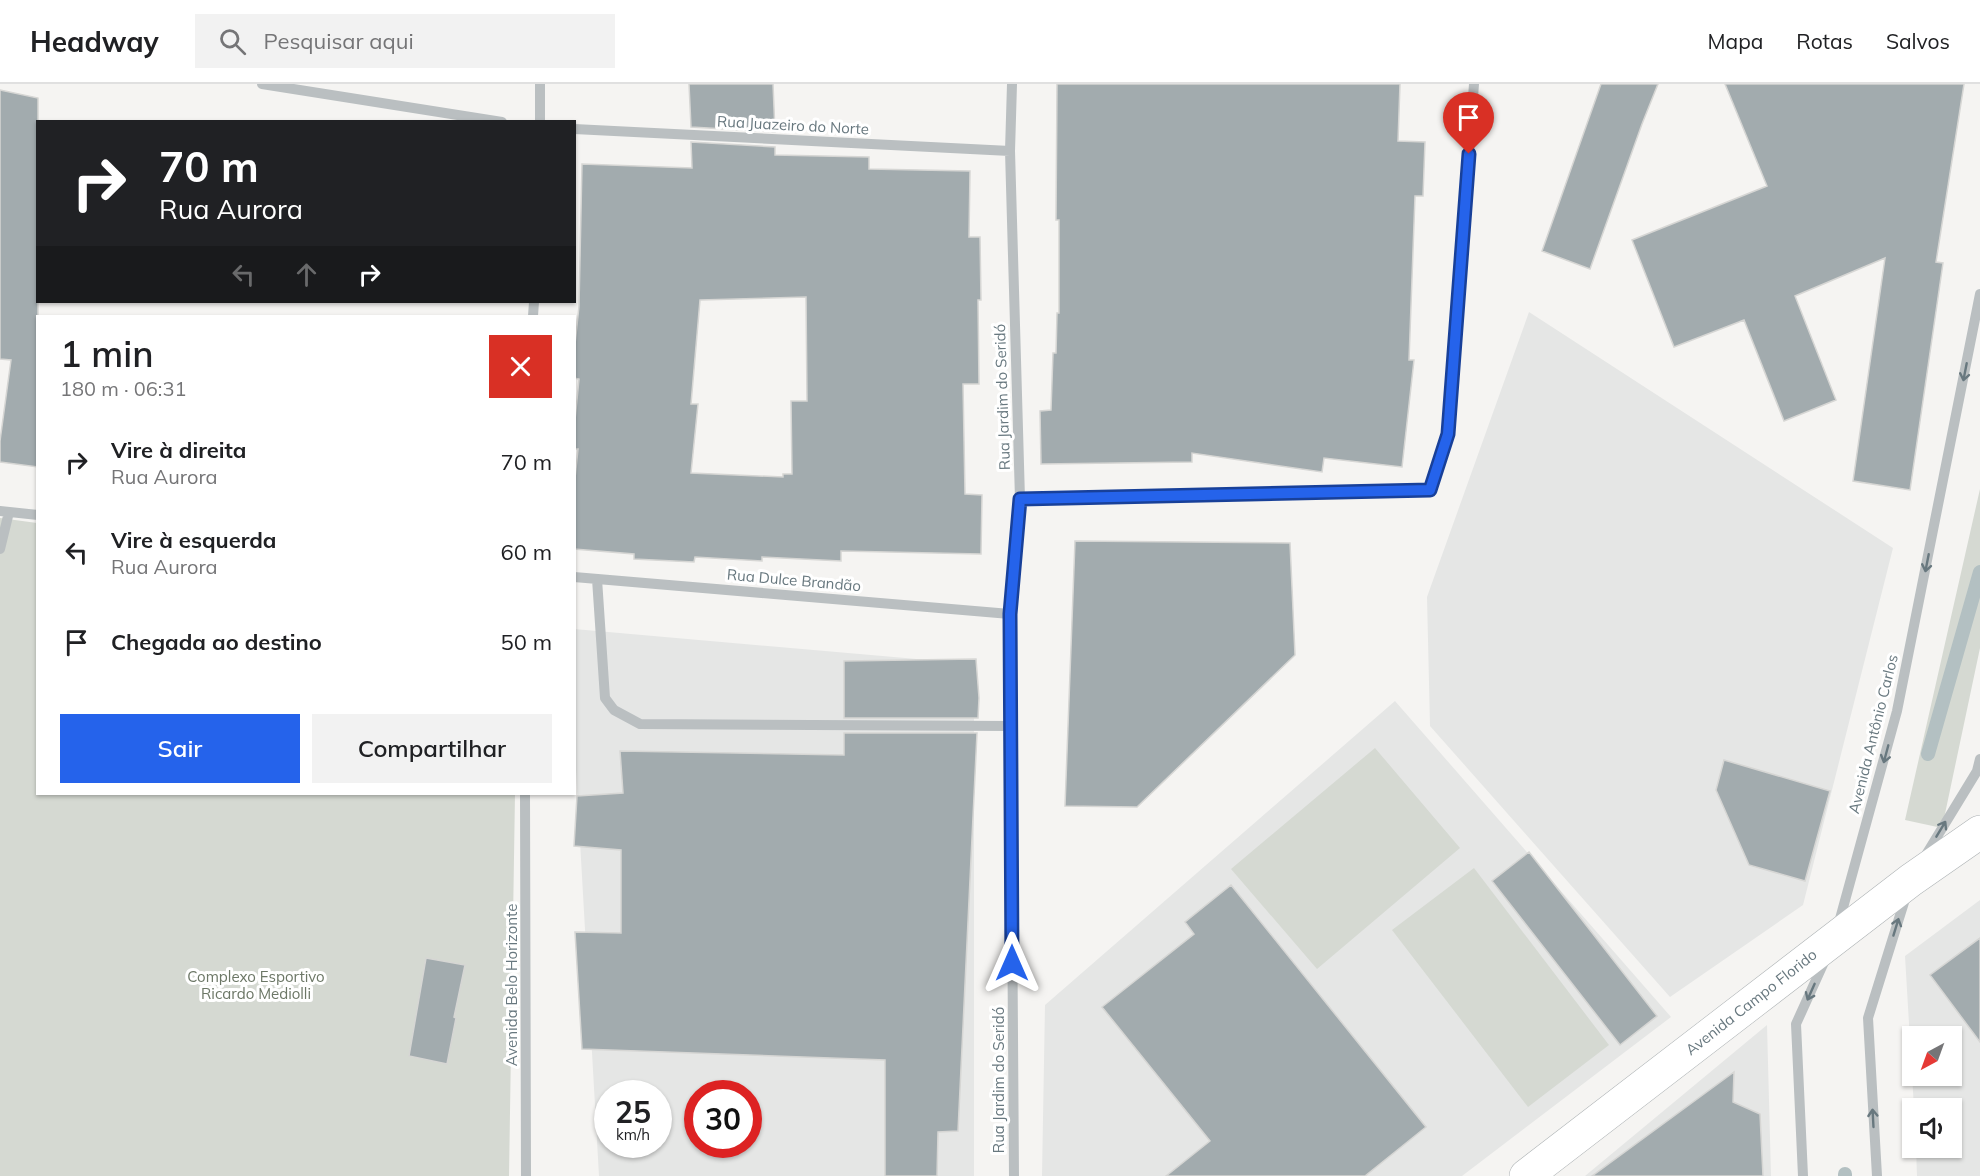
<!DOCTYPE html>
<html lang="pt">
<head>
<meta charset="utf-8">
<style>
	body { margin:0; font-family:Mulish,sans-serif; background:#f2f2f2; color:#202124; height:100vh; display:flex; flex-direction:column; font-size:22px; white-space:nowrap }
	* { box-sizing:border-box; margin:0 }
	p { font-size:20px; color:#757577 }
	.icon { flex:none; width:33px; height:33px; fill:none; stroke:currentColor; stroke-width:2; stroke-linecap:round; stroke-linejoin:round }
	.map { position:relative; flex:1; overflow:hidden }
	.side { position:absolute; left:36px; top:231px; width:540px; height:480px; display:flex; flex-direction:column; background:#fff; border-radius:0px; box-shadow:0 2px 4px #0004 }
	.side>* { flex:none }
	.guide { position:absolute; left:36px; top:36px; width:540px; height:183px; border-radius:0px; box-shadow:0 2px 4px #0004; background:#202124; color:#fff; overflow:hidden }
	.needle { width:39px; rotate:221deg }
	.controls { position:absolute; left:1902px; top:942px; display:grid; gap:12px }
	.controls a { display:grid; place-items:center; width:60px; height:60px; border-radius:0px; background:#fff; box-shadow:0 2px 4px #0004; font-size:30px }
	.speed { position:absolute; left:594px; top:996px; display:flex; gap:12px; font-size:30px; font-weight:700; text-align:center }
	.speed>* { display:grid; place-content:center; width:78px; height:78px; border-radius:50%; background:#fff; box-shadow:0 2px 4px #0004; line-height:1 }
	.speed small { font-size:15px; font-weight:400 }
	.speed .limit { border:9px solid #d22; background:#fff; color:#111 }
	.pin { position:absolute; display:grid; place-items:center; width:51px; height:51px; color:#fff; margin:-62px -26px; border-radius:50% 50% 50% 0; rotate:-45deg; box-shadow:0 0 6px #0007 }
	.pin .icon { rotate:45deg }
	.me { position:absolute; width:66px; margin:-33px; rotate:0deg; stroke-linejoin:round; filter:drop-shadow(0 0 4px #0008) }
	.turn { display:flex; align-items:center; gap:21px; height:126px; padding:0 24px; font-size:27px }
	.turn .icon { width:78px; height:78px; stroke-width:2.5 }
	.turn b { display:block; font-size:42px; line-height:51px }
	.lanes { display:flex; align-items:center; height:57px; padding:0 24px; background:#0003; justify-content:center; gap:30px; direction:ltr }
	.lanes .off { opacity:.35 }
	.round { display:grid; place-items:center; flex:none; width:63px; height:63px; border-radius:0px; background:#f2f2f2 }
	.headline { display:flex; align-items:center; justify-content:space-between; height:102px; padding:0 24px }
	h1 { font-size:36px; font-weight:600; line-height:45px }
	.primary-button { display:flex; gap:12px; margin-top:auto; padding:12px 24px }
	.primary-button a { flex:1; height:69px; border-radius:0px; background:#2563eb; color:#fff; font-size:24px; font-weight:600; line-height:69px; text-align:center }
	.primary-button a+a { background:#f2f2f2; color:#202124 }
	ul { padding:0; list-style:none }
	li { display:flex; align-items:center; gap:18px; height:90px; padding:0 24px }
	li div { flex:1 }
	li b { display:block; font-size:22px }
	li em { font-style:normal }
	header { display:flex; align-items:center; gap:36px; box-sizing:border-box; height:84px; padding:0 30px; background:#fff; border-bottom:2px solid #e0e0e0 }
	header strong { font-size:28px }
	nav { display:flex; gap:33px; margin-inline-start:auto; font-size:21px }
	.search { width:420px; height:54px; background:#f2f2f2; display:flex; align-items:center; gap:15px; box-sizing:border-box; padding:0 21px; border-radius:0px; color:#757577; font-size:22px }
	.map>svg:first-child { display:block }
	.built { fill:#e5e6e5; fill-rule:evenodd }
	.green { fill:#d5d9d2 }
	.lines { fill:none; stroke-linecap:round; stroke-linejoin:round }
	.stream { stroke:#b3c0c2; stroke-width:14 }
	.building { fill:#a2abae; stroke:#d6d6d4; stroke-width:1.5; fill-rule:evenodd }
	.major-casing { stroke:#aeb3b5; stroke-width:34 }
	.minor { stroke:#babfc1; stroke-width:10 }
	.major { stroke:#fff; stroke-width:33 }
	.oneway { stroke:#68787f }
	.route-casing { stroke:#184099; stroke-width:15 }
	.route { stroke:#2563eb; stroke-width:10 }
	.labels { text-anchor:middle; dominant-baseline:central; stroke-width:6; stroke-linejoin:round; paint-order:stroke }
	.street-label { font-size:15px; fill:#68787f; stroke:#fff }
	.park-label { font-size:15px; fill:#6c7766; stroke:#fff }
</style>
</head>
<body>
<header>
<strong>Headway</strong>
<div class="search"><svg class="icon" aria-label="search" viewBox="0 0 24 24"><circle cx="10" cy="10" r="6"/><path d="M15 15l6 6"/></svg>Pesquisar aqui</div>
<nav><a>Mapa</a><a>Rotas</a><a>Salvos</a></nav>
</header>
<div class="map">
<svg width="1980" height="1092" viewBox="0 0 1980 1092">
	<rect width="100%" height="100%" fill="#f5f4f2"/>
	<!-- built -->
	<path class="built" d="M 1529,228 L 1893,464 L 1803,821 L 1670,913 L 1430,642 L 1427,513 Z
		M 574,545 L 974,580 L 974,1092 L 599,1092 L 575,669 ZM 608,1010 L 658,1010 L 658,1060 L 608,1060 ZM 698,1010 L 748,1010 L 748,1060 L 698,1060 Z
		M 1395,617 L 1671,933 L 1462,1092 L 1042,1092 L 1045,921 Z
		M 1980,816 L 1980,1092 L 1917,1092 L 1916,1064 L 1952,1064 L 1952,1024 L 1914,1024 L 1905,872 ZM 1912,952 L 1952,952 L 1952,992 L 1912,992 Z
		M 1767,941 L 1771,1092 L 1585,1092 Z"/>
	<!-- green -->
	<path class="green" d="M 1980,405 L 1980,564 L 1942,744 L 1905,736 Z
		M 0,434 L 37,439 L 38,710 L 515,710 L 509,1092 L 0,1092 Z
		M 1375,664 L 1460,764 L 1317,885 L 1231,785 Z
		M 1474,784 L 1609,961 L 1528,1023 L 1392,846 Z"/>
	<g class="lines">
		<!-- stream -->
		<path class="stream" d="M 1928,670 L 1980,488
			M 1845,1090 L 1845,1092"/>
	</g>
	<!-- building -->
	<path class="building" d="M 689,0 L 773,0 L 775,48 L 691,43 Z
		M 1057,0 L 1400,0 L 1398,57 L 1425,58 L 1423,112 L 1415,112 L 1409,276 L 1414,276 L 1402,383 L 1324,374 L 1322,388 L 1192,369 L 1192,378 L 1041,380 L 1040,327 L 1051,326 L 1053,269 L 1056,269 L 1057,229 L 1059,229 L 1059,136 L 1056,136 Z
		M 1601,0 L 1658,0 L 1642,40 L 1590,185 L 1542,167 Z
		M 1725,0 L 1964,0 L 1936,178 L 1943,179 L 1910,406 L 1853,397 L 1885,174 L 1795,212 L 1836,316 L 1784,337 L 1744,236 L 1674,263 L 1632,156 L 1767,102 Z
		M 0,6 L 38,14 L 38,383 L 0,378 L 0,357 L 11,276 L 0,275 Z
		M 691,58 L 775,63 L 775,71 L 869,73 L 869,85 L 970,87 L 969,153 L 980,153 L 981,216 L 978,216 L 979,300 L 963,300 L 965,410 L 982,411 L 981,470 L 841,467 L 841,477 L 762,473 L 762,477 L 695,473 L 694,478 L 634,475 L 634,470 L 574,465 L 574,404 L 578,365 L 574,365 L 574,346 L 579,295 L 574,294 L 574,270 L 579,222 L 582,80 L 692,84 ZM 806,213 L 807,317 L 791,317 L 792,390 L 783,390 L 783,393 L 691,389 L 698,320 L 691,320 L 700,216 Z
		M 1075,457 L 1290,459 L 1295,571 L 1137,723 L 1065,722 Z
		M 976,575 L 979,614 L 978,634 L 844,634 L 844,577 Z
		M 844,649 L 977,649 L 958,1047 L 938,1048 L 937,1092 L 885,1092 L 885,976 L 582,965 L 575,848 L 621,849 L 621,766 L 574,762 L 577,712 L 623,709 L 620,667 L 844,671 Z
		M 1724,676 L 1830,707 L 1805,797 L 1749,781 L 1716,706 Z
		M 1529,768 L 1657,932 L 1620,961 L 1492,797 Z
		M 1231,801 L 1426,1043 L 1365,1092 L 1166,1092 L 1210,1057 L 1102,923 L 1194,850 L 1185,838 Z
		M 1980,854 L 1980,958 L 1930,891 Z
		M 426,874 L 465,881 L 454,933 L 456,934 L 447,980 L 409,972 Z
		M 1734,988 L 1733,1018 L 1760,1030 L 1763,1092 L 1592,1092 Z"/>
	<g class="lines">
		<!-- major casing -->
		<g class="major-casing">
			<path id="major" d="M 1526,1092 L 1911,796 L 1980,748"/>
		</g>
		<!-- minor -->
		<path class="minor" d="M 262,0 L 502,38
			M 1012,0 L 1010,67 L 1020,415 L 1010,530 L 1014,1092
			M 540,38 L 540,0
			M 574,45 L 1010,67
			M 533,232 L 534,218
			M 1020,415 L 1430,406 L 1448,350 L 1474,0
			M 0,427 L 38,431
			M 0,465 L 9,428
			M 574,493 L 1010,530
			M 597,495 L 605,614 L 614,626 L 640,640 L 1010,642
			M 525,710 L 526,1092
			M 1924,774 L 1977,687 L 1980,675
			M 1838,842 L 1897,627 L 1980,210
			M 1803,1092 L 1796,940 L 1825,876
			M 1877,1092 L 1868,934 L 1906,812"/>
		<!-- major -->
		<use href="#major" class="major"/>
	</g>
	<!-- one-way arrows -->
	<defs><path id="oneway-shaft" d="M-6 0H5M1.5-3L5.5 0L1.5 3" fill="none" stroke-width="1.6" stroke-linecap="round" stroke-linejoin="round" transform="scale(1.5)"/></defs>
	<g class="oneway">
		<use href="#oneway-shaft" transform="translate(1965 288) rotate(101)"/>
		<use href="#oneway-shaft" transform="translate(1927 479) rotate(101)"/>
		<use href="#oneway-shaft" transform="translate(1886 670) rotate(105)"/>
		<use href="#oneway-shaft" transform="translate(1941 745) rotate(-59)"/>
		<use href="#oneway-shaft" transform="translate(1896 843) rotate(-73)"/>
		<use href="#oneway-shaft" transform="translate(1811 908) rotate(114)"/>
		<use href="#oneway-shaft" transform="translate(1873 1034) rotate(-93)"/>
	</g>
	<g class="lines">
		<!-- route casing -->
		<g class="route-casing">
			<path id="route" d="M 1012,879 L 1010,530 L 1020,415 L 1430,406 L 1448,350 L 1469,70"/>
		</g>
		<!-- route -->
		<use href="#route" class="route"/>
	</g>
	<g class="labels">
		<!-- street labels -->
		<g class="street-label">
			<text transform="translate(793 41) rotate(3)">Rua Juazeiro do Norte</text>
			<text transform="translate(1002 313) rotate(-92)">Rua Jardim do Seridó</text>
			<text transform="translate(794 496) rotate(5)">Rua Dulce Brandão</text>
			<text transform="translate(1873 650) rotate(-76)">Avenida Antônio Carlos</text>
			<text transform="translate(511 901) rotate(-90)">Avenida Belo Horizonte</text>
			<text transform="translate(1751 918) rotate(-38)">Avenida Campo Florido</text>
			<text transform="translate(998 996) rotate(-90)">Rua Jardim do Seridó</text>
		</g>
		<!-- park labels -->
		<g class="park-label">
			<text x="256" y="892">Complexo Esportivo<tspan x="256" dy="17">Ricardo Mediolli</tspan></text>
		</g>
	</g>
</svg>
<div class="controls">
<a><svg class="needle" viewBox="-14 -14 28 28"><path d="M0-13l5 13h-10z" fill="#e53935"/><path d="M0 13l5-13h-10z" fill="#757577"/></svg></a>
<a><svg class="icon" aria-label="sound" viewBox="0 0 24 24"><path d="M4 9h4l5-4v14l-5-4H4zM17 9q2 3 0 6"/></svg></a>
</div>
<div class="speed"><div>25<small>km/h</small></div><div class="limit">30</div></div>
<div class="pin" style="left:1469px;top:70px;background:#d93025"><svg class="icon" aria-label="arrive" viewBox="0 0 24 24"><path d="M6 21V4h12l-3 4 3 4H6"/></svg></div>
<svg class="me" style="left:1012px;top:879px" viewBox="-20 -20 40 40"><path d="M0-17L14 15 0 8-14 15z" fill="#2563eb" stroke="#fff" stroke-width="4"/></svg>
<div class="guide">
<div class="turn"><svg class="icon" aria-label="right" viewBox="0 0 24 24"><path d="M7 20v-9h11M14 6l5 5-5 5"/></svg><div><b>70 m</b>Rua Aurora</div></div>
<div class="lanes"><svg class="icon off" aria-label="left" viewBox="0 0 24 24"><path d="M17 20v-9H6M10 6l-5 5 5 5"/></svg><svg class="icon off" aria-label="ahead" viewBox="0 0 24 24"><path d="M12 20V5M6 11l6-6 6 6"/></svg><svg class="icon" aria-label="right" viewBox="0 0 24 24"><path d="M7 20v-9h11M14 6l5 5-5 5"/></svg></div>
</div>
<section class="side">
<div class="headline"><div><h1>1 min</h1><p>180 m · 06:31</p></div><a class="round" style="background:#d93025;color:#fff"><svg class="icon" aria-label="close" viewBox="0 0 24 24"><path d="M6 6l12 12M18 6L6 18"/></svg></a></div>
<ul>
<li><svg class="icon" aria-label="right" viewBox="0 0 24 24"><path d="M7 20v-9h11M14 6l5 5-5 5"/></svg><div><b>Vire à direita</b><p>Rua Aurora</p></div><em>70 m</em></li>
<li><svg class="icon" aria-label="left" viewBox="0 0 24 24"><path d="M17 20v-9H6M10 6l-5 5 5 5"/></svg><div><b>Vire à esquerda</b><p>Rua Aurora</p></div><em>60 m</em></li>
<li><svg class="icon" aria-label="arrive" viewBox="0 0 24 24"><path d="M6 21V4h12l-3 4 3 4H6"/></svg><div><b>Chegada ao destino</b></div><em>50 m</em></li>
</ul>
<div class="primary-button"><a>Sair</a><a>Compartilhar</a></div>
</section>
</div>
</body>
</html>
